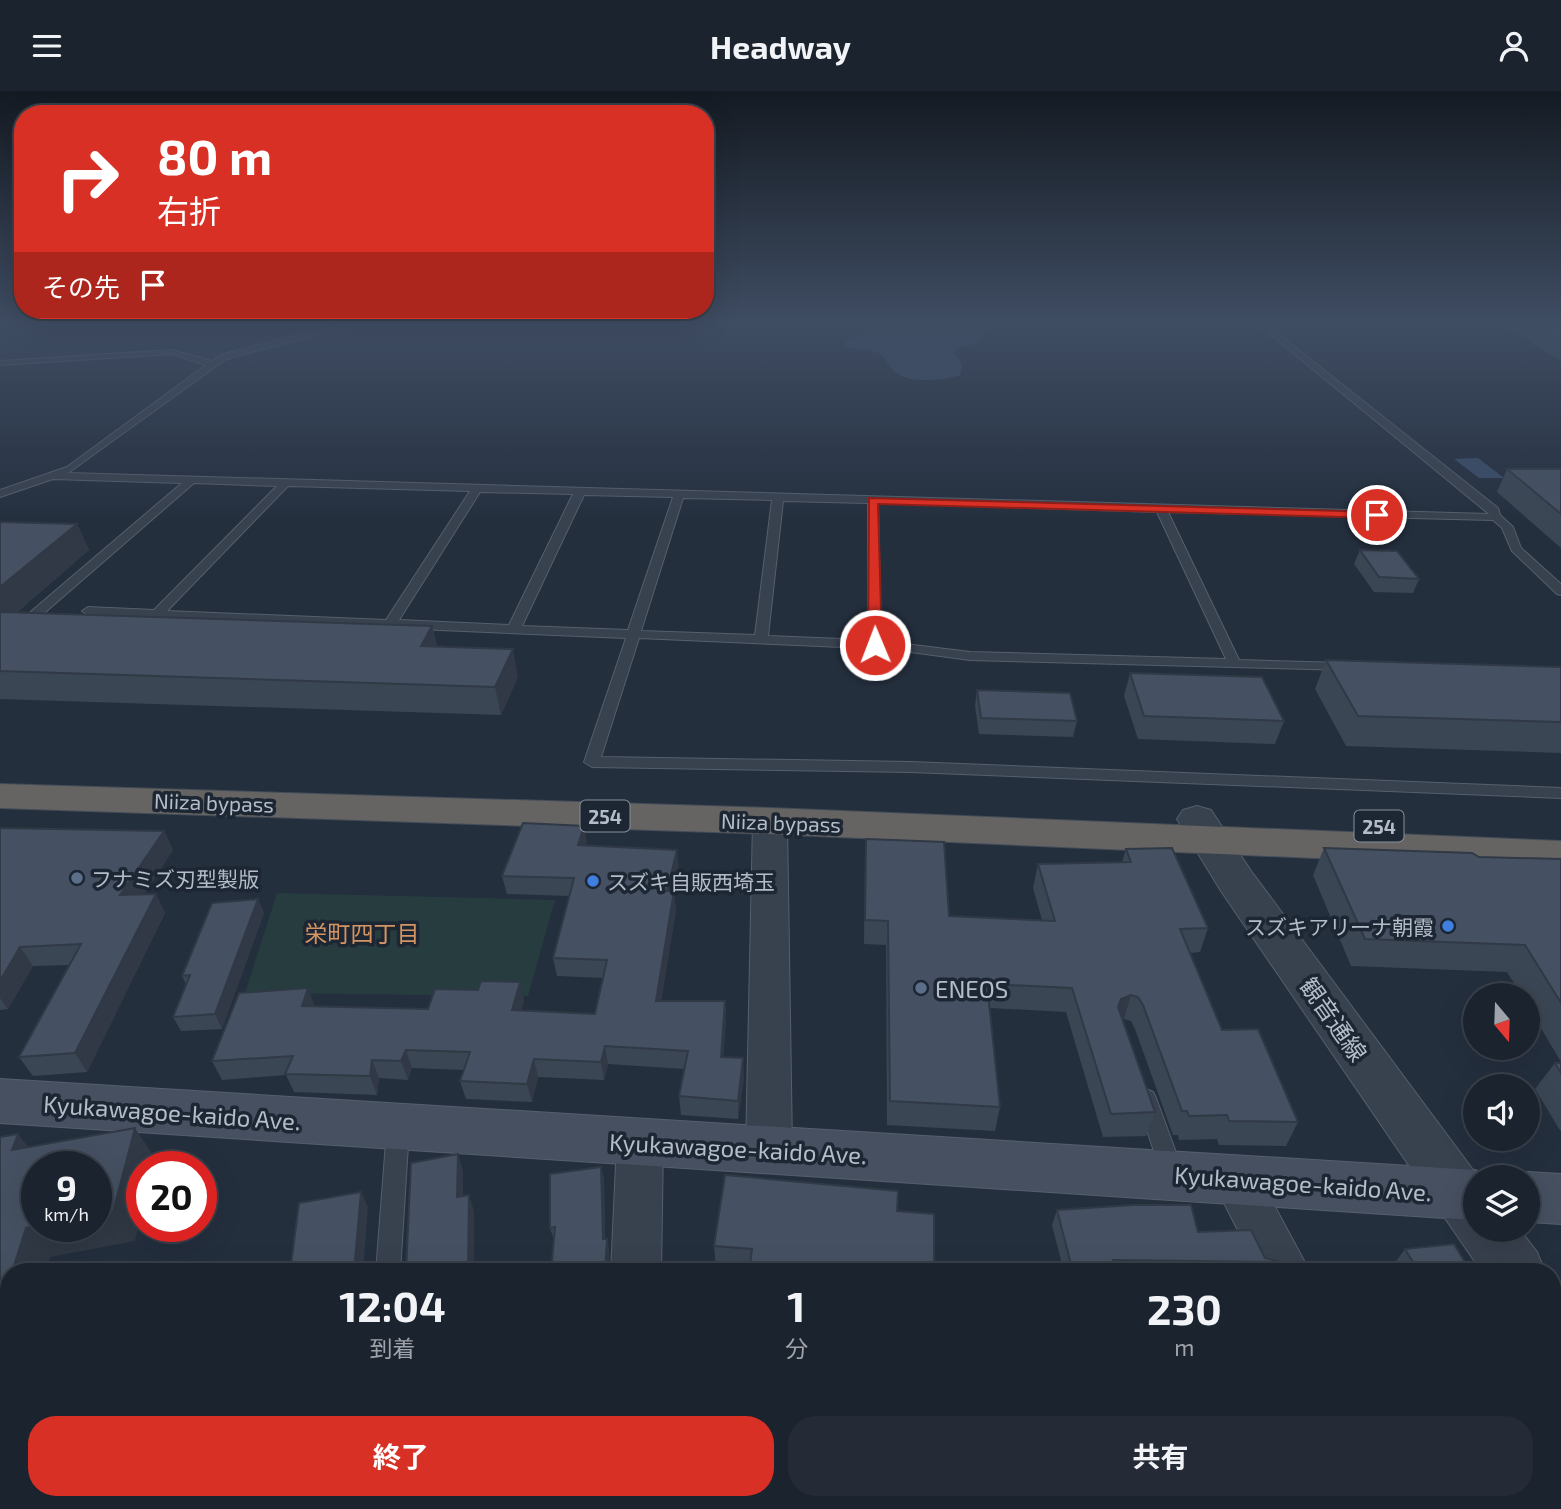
<!DOCTYPE html>
<html lang="ja">
<head>
<meta charset="utf-8">
<style>
	body { margin:0; font-family:"Exo 2","Noto Sans JP",sans-serif; background:#242b36; color:#f1f3f6; height:100vh; display:flex; flex-direction:column; font-size:26px; white-space:nowrap }
	* { box-sizing:border-box; margin:0 }
	p { font-size:23px; color:#a0a4aa }
	.icon { flex:none; width:38px; height:38px; fill:none; stroke:currentColor; stroke-width:2; stroke-linecap:round; stroke-linejoin:round }
	.map { position:relative; flex:1; overflow:hidden }
	.drawer { position:absolute; left:0px; top:1172px; width:1561px; height:247px; display:flex; flex-direction:column; background:#1b232e; border-radius:28px 28px 0 0; box-shadow:0 7px 28px #0002,0 0 0 2px #39404a }
	.drawer>* { flex:none }
	.top-card { position:absolute; left:14px; top:14px; width:700px; height:214px; border-radius:28px; box-shadow:0 7px 28px #0002,0 0 0 2px #39404a; background:#d93025; color:#fff; overflow:hidden }
	.needle { width:46px; rotate:161deg }
	.fabs { position:absolute; left:1463px; top:892px; display:grid; gap:14px }
	.fabs a { display:grid; place-items:center; width:77px; height:77px; border-radius:50%; background:#1b232e; box-shadow:0 7px 28px #0002,0 0 0 2px #39404a; font-size:35px }
	.speed { position:absolute; left:21px; top:1060px; display:flex; gap:14px; font-size:35px; font-weight:700; text-align:center }
	.speed>* { display:grid; place-content:center; width:91px; height:91px; border-radius:50%; background:#1b232e; box-shadow:0 7px 28px #0002,0 0 0 2px #39404a; line-height:1 }
	.speed small { font-size:18px; font-weight:400 }
	.speed .limit { border:10px solid #d22; background:#fff; color:#111 }
	.pin { position:absolute; display:grid; place-items:center; width:60px; height:60px; color:#fff; margin:-30px; border:4px solid #fff; border-radius:50%; box-shadow:0 2px 7px #0007 }
	.me { position:absolute; width:77px; margin:-38px; rotate:359deg; stroke-linejoin:round; filter:drop-shadow(0 0 5px #0008) }
	.turn { display:flex; align-items:center; gap:24px; height:147px; padding:0 28px; font-size:32px }
	.turn .icon { width:91px; height:91px; stroke-width:2.5 }
	.turn b { display:block; font-size:49px; line-height:60px }
	.then { display:flex; align-items:center; height:66px; padding:0 28px; background:#0003; gap:14px; font-size:26px }
	.eta { display:flex; justify-content:space-evenly; align-items:center; height:119px; text-align:center }
	.eta b { font-size:42px; font-weight:700; line-height:49px }
	.cta { display:flex; gap:14px; margin-top:auto; padding:14px 28px }
	.cta a { flex:1; height:80px; border-radius:28px; background:#d93025; color:#fff; font-size:28px; font-weight:700; line-height:80px; text-align:center }
	.cta a+a { background:#242b36; color:#f1f3f6 }
	header { display:flex; justify-content:space-between; align-items:center; height:91px; padding:0 28px; background:#1b232e; font-size:32px; font-weight:700 }
	.map>svg:first-child { display:block }
	.green { fill:#263c3f }
	.water { fill:#394c67 }
	.lines { fill:none; stroke-linecap:round; stroke-linejoin:round }
	.service-casing { stroke:#565f6c; stroke-width:2 }
	.minor-casing { stroke:#565f6c; stroke-width:2 }
	.tertiary-casing { stroke:#565f6c; stroke-width:2 }
	.secondary-casing { stroke:#565f6c; stroke-width:2 }
	.trunk-casing { stroke:#434c59; stroke-width:2 }
	.service { fill:#38414e; fill-rule:evenodd }
	.minor { fill:#38414e; fill-rule:evenodd }
	.tertiary { fill:#38414e; fill-rule:evenodd }
	.secondary { fill:#465061; fill-rule:evenodd }
	.trunk { fill:#656462; fill-rule:evenodd }
	.wall { fill:#3b4654 }
	.shaded-wall { fill:#303945 }
	.building { fill:#455162; stroke:#303945; stroke-width:2 }
	.route { fill:#d93025; stroke:#8d1f18; stroke-width:2 }
	.service-dot { fill:#5c6f8a; stroke:#1d2633; stroke-width:2.5 }
	.shop-dot { fill:#3f7fe0; stroke:#1d2633; stroke-width:2.5 }
	.labels { text-anchor:middle; dominant-baseline:central; stroke-width:7; stroke-linejoin:round; paint-order:stroke }
	.shield { fill:#1d2633; stroke:#878f9c; stroke-width:2 }
	.shield-label { font-size:19px; font-weight:bold; fill:#b4bcc9 }
	.street-label { font-size:21px; fill:#b4bcc9; stroke:#1d2633 }
	.poi-label { font-size:21px; fill:#b4bcc9; stroke:#1d2633; text-anchor:start }
	.neighbourhood-label { font-size:23px; fill:#d59563; stroke:#1d2633 }
	.near-poi-label { font-size:24px; fill:#b4bcc9; stroke:#1d2633; text-anchor:start }
	.near-street-label { font-size:24px; fill:#b4bcc9; stroke:#1d2633 }
</style>
</head>
<body>
<header><svg class="icon" aria-label="menu" viewBox="0 0 24 24"><path d="M4 6h16M4 12h16M4 18h16"/></svg>Headway<svg class="icon" aria-label="person" viewBox="0 0 24 24"><circle cx="12" cy="8" r="4"/><path d="M4 21q1-7 8-7t8 7"/></svg></header>
<div class="map">
<svg width="1561" height="1418" viewBox="0 0 1561 1418">
	<rect width="100%" height="100%" fill="#242f3e"/>
	<!-- green -->
	<path class="green" d="M 277,802 L 555,809 L 528,905 L 245,902 Z"/>
	<!-- water -->
	<path class="water" d="M 882,233 L 986,233 L 986,239 L 980,250 L 957,257 L 953,261 L 962,273 L 960,284 C 943,290 906,294 892,278 C 887,273 886,265 878,262 C 869,257 857,258 846,256 L 843,252 Z
		M 1478,367 L 1504,387 L 1479,387 L 1454,368 Z"/>
	<g class="lines">
		<!-- service casing -->
		<g class="service-casing">
			<path id="service" d="M 359,233 L 385,233 L 334,239 L 226,268 L 68,382 L 1489,423 L 1258,233 L 1266,233 L 1498,417 L 1500,424 L 1513,436 L 1521,457 L 1561,493 L 1561,504 L 1557,503 L 1512,460 L 1502,437 L 1493,429 L 1168,421 L 1239,569 L 1344,572 L 1351,576 L 1349,579 L 970,569 L 888,558 L 639,547 L 601,666 L 911,671 L 1561,697 L 1561,707 L 911,681 L 592,676 L 584,671 L 626,547 L 88,524 L 82,520 L 88,516 L 154,519 L 277,395 L 194,392 L 35,530 L 14,543 L 0,545 L 0,537 L 27,524 L 182,392 L 53,388 L 0,406 L 0,399 L 67,376 L 206,274 L 172,263 L 0,274 L 0,270 L 172,259 L 212,270 L 220,264 L 334,235 ZM 288,395 L 470,400 L 386,529 L 167,520 ZM 480,401 L 573,403 L 509,534 L 399,529 ZM 584,404 L 673,406 L 628,539 L 522,535 ZM 683,407 L 772,409 L 755,544 L 641,540 ZM 783,410 L 868,412 L 868,549 L 768,545 ZM 878,412 L 1157,421 L 1226,568 L 970,561 L 881,550 Z
				M 1146,998 L 1153,1001 L 1156,1007 L 1182,1078 L 1179,1085 L 1171,1088 L 1163,1085 L 1160,1078 L 1136,1007 L 1139,1001 Z
				M 398,1029 L 406,1031 L 409,1038 L 400,1181 L 376,1181 L 387,1038 L 390,1031 Z"/>
		</g>
		<!-- minor casing -->
		<g class="minor-casing">
			<path id="minor" d="M 770,719 L 782,722 L 787,730 L 792,1058 L 785,1072 L 769,1078 L 753,1072 L 746,1058 L 753,730 L 758,722 Z
				M 640,1032 L 656,1038 L 663,1052 L 661,1181 L 611,1181 L 617,1052 L 624,1038 Z
				M 1235,1067 L 1252,1073 L 1310,1181 L 1259,1181 L 1212,1088 L 1218,1073 Z
				M 600,1410 L 658,1410 L 658,1418 L 600,1418 Z
				M 1382,1410 L 1441,1410 L 1444,1418 L 1385,1418 Z"/>
		</g>
		<!-- tertiary casing -->
		<g class="tertiary-casing">
			<path id="tertiary" d="M 1197,715 L 1211,719 L 1251,780 L 1479,1087 L 1475,1087 L 1475,1139 L 1520,1139 L 1537,1161 L 1545,1181 L 1482,1181 L 1221,800 L 1177,728 L 1183,719 Z
				M 1552,1202 L 1561,1206 L 1561,1274 L 1552,1271 Z"/>
		</g>
		<!-- secondary casing -->
		<g class="secondary-casing">
			<path id="secondary" d="M 0,988 L 1475,1079 L 1495,1087 L 1475,1087 L 1475,1129 L 0,1032 Z
				M 1528,1081 L 1561,1083 L 1561,1133 L 1528,1131 L 1528,1087 L 1512,1087 Z"/>
		</g>
		<!-- trunk casing -->
		<g class="trunk-casing">
			<path id="trunk" d="M 0,693 L 770,717 L 1561,750 L 1561,778 L 770,743 L 0,717 Z"/>
		</g>
		<!-- service -->
		<use href="#service" class="service"/>
		<!-- minor -->
		<use href="#minor" class="minor"/>
		<!-- tertiary -->
		<use href="#tertiary" class="tertiary"/>
		<!-- secondary -->
		<use href="#secondary" class="secondary"/>
		<!-- trunk -->
		<use href="#trunk" class="trunk"/>
	</g>
	<!-- wall -->
	<path class="wall" d="M 1502,233 L 1561,233 L 1561,270 Z
		M 1507,378 L 1561,378 L 1561,457 L 1497,401 Z
		M 0,431 L 77,433 L 89,459 L 16,522 L 432,535 L 437,555 L 518,586 L 501,624 L 0,608 Z
		M 1360,459 L 1419,488 L 1413,502 L 1374,501 L 1354,473 Z
		M 1326,569 L 1561,576 L 1561,662 L 1346,655 L 1315,598 Z
		M 1130,582 L 1284,630 L 1275,653 L 1138,648 L 1124,605 Z
		M 977,599 L 1077,630 L 1073,646 L 979,643 L 975,615 Z
		M 0,737 L 164,740 L 173,759 L 144,803 L 156,803 L 165,822 L 87,981 L 33,985 L 19,966 L 70,874 L 33,875 L 8,918 L 0,919 Z
		M 866,748 L 949,825 L 1042,829 L 1033,797 L 1038,773 L 1122,771 L 1126,758 L 1208,837 L 1200,861 L 1190,862 L 1222,939 L 1298,1031 L 1286,1055 L 1219,1054 L 1217,1048 L 1179,1049 L 1178,1044 L 1173,1044 L 1135,938 L 1131,930 L 1124,928 L 1123,929 L 1155,1021 L 1146,1045 L 1103,1046 L 1066,921 L 990,917 L 1000,1016 L 995,1040 L 887,1034 L 886,854 L 864,853 L 865,771 Z
		M 586,754 L 679,777 L 673,800 L 676,819 L 661,910 L 725,910 L 726,928 L 723,966 L 744,986 L 738,1028 L 681,1024 L 679,1005 L 684,978 L 608,973 L 604,989 L 538,986 L 532,1011 L 466,1008 L 460,990 L 464,979 L 412,977 L 408,989 L 379,987 L 377,1004 L 294,1001 L 286,984 L 222,989 L 212,970 L 315,915 L 428,918 L 524,909 L 521,919 L 595,923 L 603,887 L 557,885 L 553,867 L 570,805 L 507,803 L 502,785 Z
		M 1324,757 L 1479,766 L 1561,768 L 1561,971 L 1528,915 L 1528,905 L 1522,905 L 1507,881 L 1351,875 L 1313,784 Z
		M 258,808 L 264,822 L 222,938 L 181,940 L 173,926 L 186,893 L 182,885 Z
		M 1555,972 L 1561,972 L 1561,1041 L 1535,998 Z
		M 601,1076 L 604,1088 L 605,1148 L 607,1148 L 609,1160 L 608,1181 L 551,1181 L 554,1149 L 550,1137 Z
		M 1057,1119 L 1198,1141 L 1265,1167 L 1281,1171 L 1275,1181 L 1064,1181 L 1052,1134 Z
		M 714,1155 L 934,1173 L 933,1181 L 749,1181 L 716,1178 Z
		M 1405,1158 L 1471,1181 L 1398,1181 L 1394,1173 Z
		M 674,1410 L 1386,1410 L 1389,1418 L 675,1418 Z"/>
	<!-- shaded-wall -->
	<path class="shaded-wall" d="M 77,433 L 89,459 L 0,535 L 0,496 Z
		M 432,535 L 439,563 L 421,555 Z
		M 513,558 L 518,586 L 501,624 L 495,596 Z
		M 584,735 L 587,753 L 581,772 L 578,754 Z
		M 164,740 L 173,759 L 131,823 L 120,804 Z
		M 677,759 L 679,777 L 669,818 L 667,800 Z
		M 674,800 L 676,819 L 658,928 L 656,910 Z
		M 156,803 L 165,822 L 87,981 L 75,962 Z
		M 258,808 L 264,822 L 222,938 L 215,923 Z
		M 20,856 L 33,875 L 8,918 L 0,907 L 0,890 Z
		M 520,891 L 524,909 L 516,937 L 512,919 Z
		M 308,897 L 315,916 L 302,915 Z
		M 1131,904 L 1124,928 L 1114,932 L 1111,940 L 1121,908 Z
		M 725,910 L 726,928 L 722,984 L 721,966 Z
		M 605,955 L 608,973 L 604,989 L 601,971 Z
		M 406,959 L 412,977 L 408,989 L 401,970 Z
		M 743,967 L 744,986 L 738,1028 L 738,1010 Z
		M 534,968 L 538,986 L 532,1011 L 527,993 Z
		M 372,969 L 379,987 L 377,1004 L 370,985 Z
		M 135,1037 L 155,1067 L 152,1076 L 142,1076 L 142,1120 L 135,1150 L 50,1166 L 46,1181 L 12,1181 L 26,1137 L 37,1135 L 37,1136 L 96,1136 L 96,1124 Z
		M 18,1043 L 41,1072 L 12,1059 Z
		M 458,1063 L 463,1079 L 463,1122 L 457,1106 Z
		M 601,1076 L 604,1088 L 605,1160 L 603,1148 Z
		M 361,1101 L 368,1116 L 363,1181 L 354,1181 Z
		M 469,1104 L 474,1120 L 474,1181 L 468,1181 Z
		M 607,1148 L 609,1160 L 608,1181 L 605,1181 Z
		M 9,1190 L 9,1224 L 1,1215 Z
		M 28,1410 L 63,1410 L 61,1418 L 26,1418 Z
		M 978,1410 L 987,1410 L 984,1418 L 956,1418 Z"/>
	<!-- building -->
	<path class="building" d="M 1534,233 L 1561,233 L 1561,249 Z
		M 1507,378 L 1561,378 L 1561,423 Z
		M 0,431 L 77,433 L 0,496 Z
		M 1360,459 L 1397,460 L 1419,488 L 1379,486 Z
		M 0,521 L 432,535 L 421,555 L 513,558 L 495,596 L 0,580 Z
		M 1326,569 L 1561,576 L 1561,631 L 1358,625 Z
		M 1130,582 L 1262,586 L 1284,630 L 1144,625 Z
		M 977,599 L 1070,602 L 1077,630 L 981,627 Z
		M 523,732 L 584,735 L 578,754 L 677,759 L 667,800 L 674,800 L 656,910 L 725,910 L 721,966 L 743,967 L 738,1010 L 679,1005 L 688,960 L 605,955 L 601,971 L 534,968 L 527,993 L 460,990 L 470,961 L 406,959 L 401,970 L 372,969 L 370,985 L 285,983 L 293,965 L 212,970 L 239,902 L 308,897 L 302,915 L 428,918 L 435,898 L 478,899 L 481,890 L 520,891 L 512,919 L 595,923 L 607,869 L 553,867 L 574,787 L 502,785 Z
		M 0,737 L 164,740 L 120,804 L 156,803 L 75,962 L 19,966 L 81,853 L 20,856 L 0,890 Z
		M 866,748 L 944,751 L 949,825 L 1055,830 L 1038,773 L 1131,771 L 1126,758 L 1172,757 L 1208,837 L 1180,838 L 1222,939 L 1258,938 L 1298,1031 L 1229,1030 L 1227,1024 L 1189,1025 L 1187,1020 L 1182,1020 L 1143,914 L 1138,906 L 1131,904 L 1121,908 L 1118,916 L 1155,1021 L 1111,1023 L 1072,897 L 987,893 L 1000,1016 L 890,1010 L 888,830 L 865,829 Z
		M 1324,757 L 1472,762 L 1479,766 L 1561,768 L 1561,912 L 1525,854 L 1365,848 Z
		M 258,808 L 215,923 L 173,926 L 190,884 L 182,885 L 212,812 Z
		M 1555,972 L 1561,972 L 1561,982 Z
		M 135,1037 L 113,1121 L 96,1124 L 96,1076 L 37,1076 L 37,1135 L 26,1137 L 12,1181 L 9,1181 L 9,1190 L 1,1215 L 9,1214 L 9,1410 L 28,1410 L 26,1418 L 0,1418 L 0,1046 L 18,1043 L 12,1059 Z
		M 458,1063 L 457,1106 L 469,1104 L 468,1181 L 406,1181 L 411,1072 Z
		M 601,1076 L 603,1148 L 607,1148 L 605,1181 L 551,1181 L 555,1136 L 550,1137 L 550,1083 Z
		M 725,1084 L 898,1100 L 897,1120 L 934,1123 L 934,1173 L 915,1172 L 915,1181 L 749,1181 L 752,1158 L 714,1155 Z
		M 361,1101 L 354,1181 L 290,1181 L 299,1112 Z
		M 1133,1114 L 1191,1114 L 1198,1141 L 1251,1139 L 1265,1167 L 1281,1171 L 1113,1169 L 1116,1181 L 1073,1181 L 1057,1119 Z
		M 1454,1153 L 1471,1181 L 1419,1181 L 1405,1158 Z
		M 674,1410 L 978,1410 L 956,1418 L 675,1418 Z
		M 997,1410 L 1386,1410 L 1389,1418 L 999,1418 Z"/>
	<!-- sky -->
	<linearGradient id="sky" x2="0" y2="1"><stop stop-color="#141a22"/><stop offset="0.54" stop-color="#3f4d63"/><stop offset="1" stop-color="#3f4d63" stop-opacity="0"/></linearGradient>
	<rect width="1561" height="431" fill="url(#sky)"/>
	<!-- route -->
	<path class="route" d="M 869,407 L 1377,421 L 1383,424 L 1377,427 L 878,413 L 882,554 L 875,558 L 868,554 Z"/>
	<!-- markers -->
	<g class="service-dot">
		<circle cx="77" cy="787" r="7"/>
		<circle cx="921" cy="897" r="7"/>
	</g>
	<g class="shop-dot">
		<circle cx="593" cy="790" r="7"/>
		<circle cx="1448" cy="835" r="7"/>
	</g>
	<g class="labels">
		<!-- shield labels -->
		<g class="shield">
			<rect x="580.5" y="709.5" width="49" height="31" rx="5"/>
			<rect x="1354.5" y="719.5" width="49" height="31" rx="5"/>
		</g>
		<g class="shield-label">
			<text x="605" y="725">254</text>
			<text x="1379" y="735">254</text>
		</g>
		<!-- street labels -->
		<g class="street-label">
			<text transform="translate(214 711) rotate(2)">Niiza bypass</text>
			<text transform="translate(781 731) rotate(2)">Niiza bypass</text>
		</g>
		<!-- poi labels -->
		<g class="poi-label">
			<text x="91" y="787">フナミズ刃型製版</text>
			<text x="607" y="790">スズキ自販西埼玉</text>
			<text x="1434" y="835" text-anchor="end">スズキアリーナ朝霞</text>
		</g>
		<!-- neighbourhood labels -->
		<g class="neighbourhood-label">
			<text x="362" y="842">栄町四丁目</text>
		</g>
		<!-- near-poi labels -->
		<g class="near-poi-label">
			<text x="935" y="897">ENEOS</text>
		</g>
		<!-- near-street labels -->
		<g class="near-street-label">
			<text transform="translate(1334 928) rotate(55)">観音通線</text>
			<text transform="translate(172 1021) rotate(4)">Kyukawagoe-kaido Ave.</text>
			<text transform="translate(738 1057) rotate(3)">Kyukawagoe-kaido Ave.</text>
			<text transform="translate(1303 1092) rotate(4)">Kyukawagoe-kaido Ave.</text>
		</g>
	</g>
</svg>
<div class="fabs">
<a><svg class="needle" viewBox="-14 -14 28 28"><path d="M0-13l5 13h-10z" fill="#e53935"/><path d="M0 13l5-13h-10z" fill="#a0a4aa"/></svg></a>
<a><svg class="icon" aria-label="sound" viewBox="0 0 24 24"><path d="M4 9h4l5-4v14l-5-4H4zM17 9q2 3 0 6"/></svg></a>
<a><svg class="icon" aria-label="layers" viewBox="0 0 24 24"><path d="M12 4l9 5-9 5-9-5zM3 14l9 5 9-5"/></svg></a>
</div>
<div class="speed"><div>9<small>km/h</small></div><div class="limit">20</div></div>
<div class="pin" style="left:1377px;top:424px;background:#d93025"><svg class="icon" aria-label="arrive" viewBox="0 0 24 24"><path d="M6 21V4h12l-3 4 3 4H6"/></svg></div>
<svg class="me" style="left:875px;top:554px" viewBox="-20 -20 40 40"><circle r="17" fill="#d93025" stroke="#fff" stroke-width="3"/><path d="M0-11L8 9 0 5-8 9z" fill="#fff"/></svg>
<div class="top-card">
<div class="turn"><svg class="icon" aria-label="right" viewBox="0 0 24 24"><path d="M7 20v-9h11M14 6l5 5-5 5"/></svg><div><b>80 m</b>右折</div></div>
<div class="then">その先<svg class="icon" aria-label="arrive" viewBox="0 0 24 24"><path d="M6 21V4h12l-3 4 3 4H6"/></svg></div>
</div>
<section class="drawer">
<div class="eta">
<div><b>12:04</b><p>到着</p></div>
<div><b>1</b><p>分</p></div>
<div><b>230</b><p>m</p></div>
</div>
<div class="cta"><a>終了</a><a>共有</a></div>
</section>
</div>
</body>
</html>
